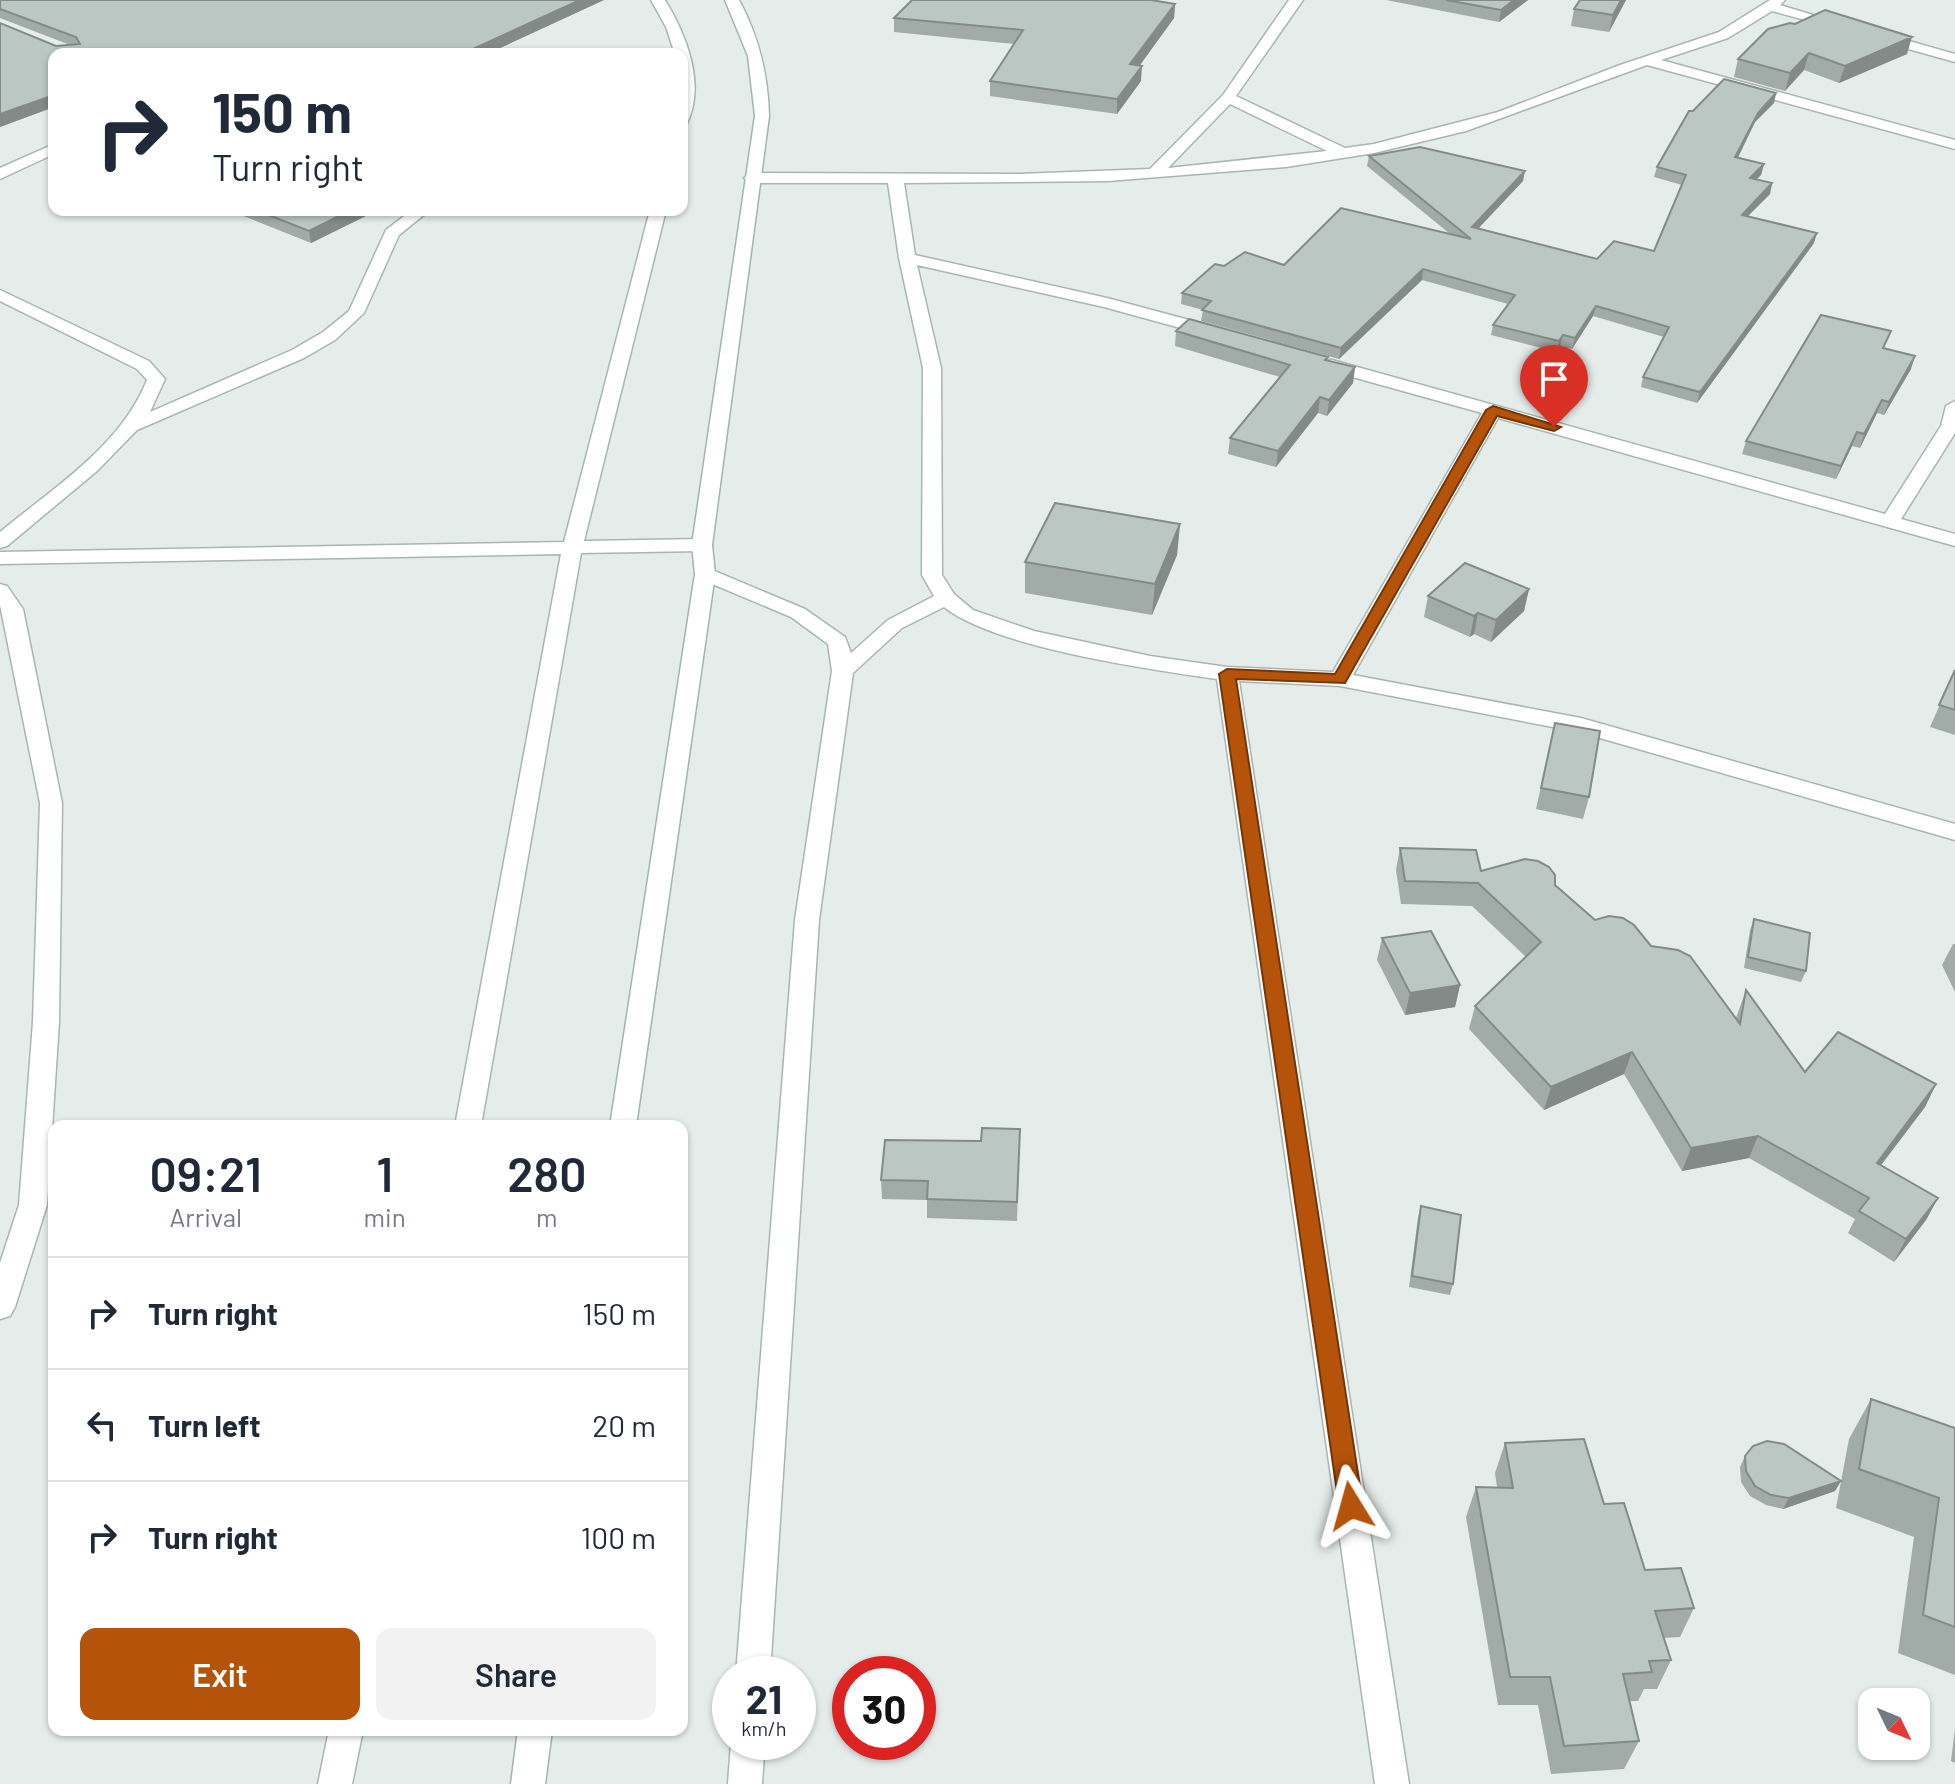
<!DOCTYPE html>
<html lang="en">
<head>
<meta charset="utf-8">
<style>
	body { margin:0; font-family:Barlow,sans-serif; background:#f2f2f3; color:#1f2937; height:100vh; display:flex; flex-direction:column; font-size:30px; white-space:nowrap }
	* { box-sizing:border-box; margin:0 }
	p { font-size:26px; color:#747a83 }
	.icon { flex:none; width:44px; height:44px; fill:none; stroke:currentColor; stroke-width:2; stroke-linecap:round; stroke-linejoin:round }
	.map { position:relative; flex:1; overflow:hidden }
	.panel { position:absolute; left:48px; top:1120px; width:640px; height:616px; display:flex; flex-direction:column; background:#fff; border-radius:16px; box-shadow:0 2px 6px #0004 }
	.panel>* { flex:none }
	.guide { position:absolute; left:48px; top:48px; width:640px; height:168px; border-radius:16px; box-shadow:0 2px 6px #0004; background:#fff; color:#1f2937; overflow:hidden }
	.needle { width:52px; rotate:133deg }
	.fabs { position:absolute; left:1858px; top:1688px; display:grid; gap:16px }
	.fabs a { display:grid; place-items:center; width:72px; height:72px; border-radius:16px; background:#fff; box-shadow:0 2px 6px #0004; font-size:40px }
	.speed { position:absolute; left:712px; top:1656px; display:flex; gap:16px; font-size:40px; font-weight:700; text-align:center }
	.speed>* { display:grid; place-content:center; width:104px; height:104px; border-radius:50%; background:#fff; box-shadow:0 2px 6px #0004; line-height:1 }
	.speed small { font-size:20px; font-weight:400 }
	.speed .limit { border:12px solid #d22; background:#fff; color:#111 }
	.pin { position:absolute; display:grid; place-items:center; width:68px; height:68px; color:#fff; margin:-82px -34px; border-radius:50% 50% 50% 0; rotate:-45deg; box-shadow:0 0 8px #0007 }
	.pin .icon { rotate:45deg }
	.me { position:absolute; width:88px; margin:-44px; rotate:352deg; stroke-linejoin:round; filter:drop-shadow(0 0 6px #0008) }
	.turn { display:flex; align-items:center; gap:28px; height:168px; padding:0 32px; font-size:36px }
	.turn .icon { width:104px; height:104px; stroke-width:2.5 }
	.turn b { display:block; font-size:56px; line-height:68px }
	.eta { display:flex; justify-content:space-evenly; align-items:center; height:136px; text-align:center }
	.eta b { font-size:48px; font-weight:600; line-height:56px }
	.primary-button { display:flex; gap:16px; margin-top:auto; padding:16px 32px }
	.primary-button a { flex:1; height:92px; border-radius:16px; background:#b45309; color:#fff; font-size:32px; font-weight:600; line-height:92px; text-align:center }
	.primary-button a+a { background:#f2f2f3; color:#1f2937 }
	ul { padding:0; list-style:none }
	li { display:flex; align-items:center; gap:24px; height:112px; padding:0 32px; border-top:2px solid #e0e1e3 }
	li div { flex:1 }
	li b { display:block; font-size:30px }
	li em { font-style:normal }
	.map>svg:first-child { display:block }
	.lines { fill:none; stroke-linecap:round; stroke-linejoin:round }
	.minor-casing { stroke:#a8b5b1; stroke-width:3 }
	.secondary-casing { stroke:#a2b4af; stroke-width:3 }
	.minor { fill:#fff; fill-rule:evenodd }
	.secondary { fill:#fff; fill-rule:evenodd }
	.wall { fill:#a1aba8 }
	.shaded-wall { fill:#838b88 }
	.building { fill:#bbc7c3; stroke:#838b88; stroke-width:2 }
	.route { fill:#b45309; stroke:#753606; stroke-width:2 }
</style>
</head>
<body>
<div class="map">
<svg width="1955" height="1784" viewBox="0 0 1955 1784">
	<rect width="100%" height="100%" fill="#e5edea"/>
	<g class="lines">
		<!-- minor casing -->
		<g class="minor-casing">
			<path id="minor" d="M 651,0 L 665,0 C 686,34 706,84 687,123 L 682,124 L 682,54 L 675,54 L 666,27 Z
				M 1289,0 L 1303,0 L 1236,96 L 1345,148 L 1374,144 L 1498,112 L 1620,65 L 1719,32 L 1770,0 L 1785,0 L 1780,5 L 1849,26 L 1842,30 L 1772,11 L 1728,38 L 1661,60 L 1955,140 L 1955,149 L 1647,65 L 1466,131 L 1374,153 L 1286,167 L 1108,181 L 904,183 L 915,255 L 1107,298 L 1219,328 L 1222,332 L 1213,337 L 1104,307 L 917,265 L 941,368 L 942,575 L 954,594 L 973,610 L 1034,631 L 1150,656 L 1227,667 L 1333,672 L 1482,413 L 1320,368 L 1317,364 L 1320,360 L 1332,360 L 1885,514 L 1941,426 L 1946,406 L 1955,401 L 1955,433 L 1901,519 L 1955,534 L 1955,546 L 1498,418 L 1353,675 L 1581,718 L 1955,824 L 1955,840 L 1579,732 L 1340,686 L 1239,681 L 1409,1784 L 1375,1784 L 1217,679 C 1149,669 996,648 944,607 L 902,628 L 853,673 L 819,920 L 770,1674 L 736,1674 L 795,920 L 832,671 L 828,644 L 791,617 L 698,578 L 695,574 L 705,568 L 712,570 L 805,609 L 845,637 L 851,653 L 888,620 L 934,596 L 922,575 L 923,368 L 899,258 L 888,183 L 752,183 L 744,178 L 752,173 L 1019,174 L 1150,169 L 1223,95 ZM 1230,104 L 1327,151 L 1168,168 Z
				M 1881,33 L 1955,54 L 1955,62 L 1876,40 L 1874,37 Z
				M 54,144 L 54,154 L 0,179 L 0,168 Z
				M 412,210 L 430,210 L 399,235 L 364,313 L 335,340 L 304,358 L 137,430 L 97,471 L 7,546 L 0,548 L 0,532 C 53,488 121,446 147,380 L 137,369 L 0,301 L 0,290 L 149,361 L 165,379 L 150,412 L 292,350 L 323,332 L 349,311 L 386,230 Z
				M 650,210 L 666,210 L 584,541 L 702,539 L 712,545 L 702,551 L 581,553 L 481,1126 L 455,1126 L 561,554 L 0,564 L 0,552 L 564,542 Z
				M 0,584 L 7,586 L 23,609 L 62,803 L 59,1022 L 47,1205 L 15,1307 L 10,1316 L 0,1319 L 0,1263 L 19,1205 L 33,1022 L 40,803 L 0,605 Z
				M 329,1730 L 363,1730 L 352,1784 L 318,1784 Z
				M 731,1742 L 765,1742 L 762,1784 L 728,1784 Z"/>
		</g>
		<!-- secondary casing -->
		<g class="secondary-casing">
			<path id="secondary" d="M 725,0 L 739,0 C 759,37 768,74 769,116 L 712,545 L 715,574 L 636,1126 L 610,1126 L 695,574 L 692,545 L 755,116 L 748,56 Z
				M 518,1730 L 552,1730 L 545,1784 L 511,1784 Z"/>
		</g>
		<!-- minor -->
		<use href="#minor" class="minor"/>
		<!-- secondary -->
		<use href="#secondary" class="secondary"/>
	</g>
	<!-- wall -->
	<path class="wall" d="M 0,0 L 604,0 L 487,54 L 54,54 L 54,107 L 0,127 L 0,23 L 56,46 L 70,45 L 0,18 Z
		M 1386,0 L 1528,0 L 1499,22 Z
		M 1626,0 L 1609,32 L 1571,26 L 1574,9 Z
		M 1175,4 L 1174,18 L 1139,66 L 1141,81 L 1117,114 L 990,96 L 990,81 L 1014,44 L 894,32 L 894,18 Z
		M 1768,29 L 1907,54 L 1839,83 L 1804,70 L 1785,91 L 1734,77 L 1738,59 Z
		M 1776,93 L 1774,103 L 1755,122 L 1738,158 L 1764,164 L 1761,175 L 1756,179 L 1772,183 L 1770,194 L 1748,216 L 1814,243 L 1697,403 L 1641,387 L 1643,377 L 1664,337 L 1593,316 L 1572,349 L 1560,346 L 1557,352 L 1491,335 L 1493,325 L 1508,304 L 1422,280 L 1339,359 L 1201,321 L 1203,310 L 1181,304 L 1182,293 L 1224,266 L 1284,265 L 1450,234 L 1367,166 L 1369,156 L 1523,181 L 1479,228 L 1597,259 L 1654,251 L 1682,185 L 1654,177 L 1657,167 L 1693,111 Z
		M 236,210 L 378,210 L 311,243 L 236,213 Z
		M 1176,331 L 1327,360 L 1355,367 L 1353,383 L 1327,416 L 1318,413 L 1276,467 L 1228,454 L 1230,438 L 1280,377 L 1175,346 Z
		M 1885,348 L 1911,369 L 1884,415 L 1877,413 L 1860,448 L 1852,446 L 1836,479 L 1742,454 L 1746,441 Z
		M 1180,524 L 1177,555 L 1152,615 L 1025,593 L 1025,562 Z
		M 1529,589 L 1524,611 L 1491,642 L 1474,634 L 1470,637 L 1424,617 L 1428,596 Z
		M 1955,670 L 1955,735 L 1930,727 Z
		M 1555,723 L 1589,797 L 1583,819 L 1536,809 Z
		M 1400,848 L 1481,871 L 1555,885 L 1595,920 L 1651,946 L 1736,1018 L 1746,990 L 1805,1072 L 1936,1084 L 1925,1107 L 1881,1165 L 1938,1198 L 1926,1220 L 1894,1262 L 1848,1233 L 1855,1219 L 1749,1158 L 1682,1171 L 1624,1074 L 1544,1110 L 1469,1029 L 1475,1006 L 1526,957 L 1472,906 L 1401,904 L 1396,870 Z
		M 1754,919 L 1806,971 L 1801,982 L 1744,968 L 1750,930 Z
		M 1382,938 L 1460,985 L 1455,1007 L 1405,1015 L 1377,960 Z
		M 1953,944 L 1955,944 L 1955,992 L 1942,965 Z
		M 1020,1129 L 1017,1221 L 927,1218 L 927,1200 L 882,1199 L 881,1180 L 981,1141 Z
		M 1421,1206 L 1453,1284 L 1450,1295 L 1409,1287 L 1418,1217 Z
		M 1871,1399 L 1955,1428 L 1955,1675 L 1898,1653 L 1914,1537 L 1836,1508 L 1849,1439 Z
		M 1505,1443 L 1604,1504 L 1645,1570 L 1694,1608 L 1680,1637 L 1664,1638 L 1671,1660 L 1657,1689 L 1644,1689 L 1638,1701 L 1630,1701 L 1639,1741 L 1624,1769 L 1551,1774 L 1538,1705 L 1498,1705 L 1466,1517 L 1476,1487 L 1497,1487 L 1495,1473 Z
		M 1745,1456 L 1841,1481 L 1835,1491 L 1783,1509 L 1766,1505 L 1750,1496 L 1741,1482 L 1740,1467 Z
		M 1955,1729 L 1955,1763 L 1951,1761 Z"/>
	<!-- shaded-wall -->
	<path class="shaded-wall" d="M 580,0 L 604,0 L 487,54 L 462,54 Z
		M 1514,0 L 1528,0 L 1499,22 L 1501,10 Z
		M 1621,0 L 1626,0 L 1609,32 L 1613,15 Z
		M 1175,4 L 1174,18 L 1130,79 L 1130,64 Z
		M 1912,37 L 1907,54 L 1839,83 L 1845,66 Z
		M 1809,53 L 1804,70 L 1785,91 L 1790,73 Z
		M 1142,66 L 1141,81 L 1117,114 L 1117,99 Z
		M 1776,93 L 1774,103 L 1755,122 L 1733,167 L 1735,157 L 1758,113 Z
		M 54,95 L 54,107 L 0,127 L 0,114 Z
		M 1764,164 L 1761,175 L 1748,188 L 1750,178 Z
		M 1525,171 L 1523,181 L 1470,237 L 1472,227 Z
		M 1772,183 L 1770,194 L 1739,225 L 1742,215 Z
		M 351,210 L 378,210 L 311,243 L 309,231 Z
		M 1817,233 L 1814,243 L 1697,403 L 1700,392 Z
		M 1423,269 L 1422,280 L 1339,359 L 1341,348 Z
		M 1596,306 L 1593,316 L 1572,349 L 1575,338 Z
		M 1563,335 L 1560,346 L 1557,352 L 1559,341 Z
		M 1915,356 L 1911,369 L 1884,415 L 1889,402 Z
		M 1355,367 L 1353,383 L 1327,416 L 1329,400 Z
		M 1320,397 L 1318,413 L 1276,467 L 1278,451 Z
		M 1882,400 L 1877,413 L 1860,448 L 1864,434 Z
		M 1857,432 L 1852,446 L 1836,479 L 1841,466 Z
		M 1180,524 L 1177,555 L 1152,615 L 1155,584 Z
		M 1529,589 L 1524,611 L 1491,642 L 1496,620 Z
		M 1478,613 L 1474,634 L 1470,637 L 1474,616 Z
		M 1460,985 L 1455,1007 L 1405,1015 L 1410,993 Z
		M 1632,1052 L 1624,1074 L 1544,1110 L 1551,1087 Z
		M 1936,1084 L 1925,1107 L 1866,1185 L 1877,1163 Z
		M 1758,1136 L 1749,1158 L 1682,1171 L 1691,1148 Z
		M 1938,1198 L 1926,1220 L 1894,1262 L 1906,1239 Z
		M 1841,1481 L 1835,1491 L 1783,1509 L 1789,1498 Z"/>
	<!-- building -->
	<path class="building" d="M 0,0 L 580,0 L 462,54 L 54,54 L 54,95 L 0,114 L 0,23 L 56,46 L 80,44 L 76,37 L 0,9 Z
		M 912,0 L 1151,0 L 1175,4 L 1130,64 L 1142,66 L 1117,99 L 990,81 L 1023,30 L 894,18 Z
		M 1446,0 L 1514,0 L 1501,10 Z
		M 1580,0 L 1621,0 L 1613,15 L 1574,9 Z
		M 1825,10 L 1912,37 L 1845,66 L 1809,53 L 1790,73 L 1738,59 L 1768,29 L 1790,23 L 1795,24 Z
		M 1724,79 L 1776,93 L 1758,113 L 1735,157 L 1764,164 L 1750,178 L 1772,183 L 1742,215 L 1817,233 L 1700,392 L 1643,377 L 1669,327 L 1596,306 L 1575,338 L 1563,335 L 1559,341 L 1493,325 L 1515,295 L 1423,269 L 1341,348 L 1202,310 L 1211,301 L 1182,293 L 1215,264 L 1224,266 L 1245,252 L 1284,265 L 1341,208 L 1471,239 L 1369,156 L 1420,147 L 1525,171 L 1472,227 L 1597,259 L 1614,241 L 1654,251 L 1686,175 L 1657,167 L 1689,111 L 1693,111 Z
		M 256,210 L 351,210 L 309,231 Z
		M 1821,315 L 1891,331 L 1883,348 L 1915,356 L 1889,402 L 1882,400 L 1864,434 L 1857,432 L 1841,466 L 1746,441 Z
		M 1189,319 L 1328,357 L 1325,360 L 1355,367 L 1329,400 L 1320,397 L 1278,451 L 1230,438 L 1290,365 L 1176,331 Z
		M 1055,503 L 1180,524 L 1155,584 L 1025,562 Z
		M 1465,563 L 1529,589 L 1496,620 L 1478,613 L 1474,616 L 1428,596 Z
		M 1955,670 L 1955,710 L 1939,705 Z
		M 1555,723 L 1600,731 L 1589,797 L 1541,788 Z
		M 1400,848 L 1476,850 L 1481,871 L 1525,859 L 1538,861 L 1549,867 L 1555,875 L 1555,885 L 1595,920 L 1609,916 L 1623,918 L 1634,925 L 1651,946 L 1678,950 L 1690,956 L 1740,1024 L 1746,990 L 1805,1072 L 1838,1032 L 1936,1084 L 1877,1163 L 1938,1198 L 1906,1239 L 1859,1211 L 1869,1198 L 1758,1136 L 1691,1148 L 1632,1052 L 1551,1087 L 1475,1006 L 1541,942 L 1478,883 L 1405,881 Z
		M 1754,919 L 1810,933 L 1806,971 L 1748,957 Z
		M 1431,931 L 1460,985 L 1410,993 L 1382,938 Z
		M 982,1128 L 1020,1129 L 1017,1202 L 927,1199 L 928,1181 L 881,1180 L 885,1140 L 981,1141 Z
		M 1421,1206 L 1461,1215 L 1453,1284 L 1412,1276 Z
		M 1871,1399 L 1955,1428 L 1955,1627 L 1923,1615 L 1939,1498 L 1859,1469 Z
		M 1584,1439 L 1604,1504 L 1624,1503 L 1645,1570 L 1681,1568 L 1694,1608 L 1655,1611 L 1671,1660 L 1649,1661 L 1652,1672 L 1623,1674 L 1639,1741 L 1564,1746 L 1550,1677 L 1510,1677 L 1476,1487 L 1513,1488 L 1505,1443 Z
		M 1767,1441 L 1784,1444 L 1841,1481 L 1789,1498 L 1771,1495 L 1755,1486 L 1746,1471 L 1745,1456 L 1753,1446 Z"/>
	<!-- route -->
	<path class="route" d="M 1493,406 L 1561,427 L 1554,431 L 1497,416 L 1345,683 L 1236,679 L 1363,1506 L 1359,1514 L 1351,1517 L 1342,1514 L 1339,1506 L 1219,674 L 1227,669 L 1335,674 L 1486,410 Z"/>
</svg>
<div class="fabs">
<a><svg class="needle" viewBox="-14 -14 28 28"><path d="M0-13l5 13h-10z" fill="#e53935"/><path d="M0 13l5-13h-10z" fill="#747a83"/></svg></a>
</div>
<div class="speed"><div>21<small>km/h</small></div><div class="limit">30</div></div>
<div class="pin" style="left:1554px;top:427px;background:#d93025"><svg class="icon" aria-label="arrive" viewBox="0 0 24 24"><path d="M6 21V4h12l-3 4 3 4H6"/></svg></div>
<svg class="me" style="left:1351px;top:1506px" viewBox="-20 -20 40 40"><path d="M0-17L14 15 0 8-14 15z" fill="#b45309" stroke="#fff" stroke-width="4"/></svg>
<div class="guide">
<div class="turn"><svg class="icon" aria-label="right" viewBox="0 0 24 24"><path d="M7 20v-9h11M14 6l5 5-5 5"/></svg><div><b>150 m</b>Turn right</div></div>
</div>
<section class="panel">
<div class="eta">
<div><b>09:21</b><p>Arrival</p></div>
<div><b>1</b><p>min</p></div>
<div><b>280</b><p>m</p></div>
</div>
<ul>
<li><svg class="icon" aria-label="right" viewBox="0 0 24 24"><path d="M7 20v-9h11M14 6l5 5-5 5"/></svg><div><b>Turn right</b></div><em>150 m</em></li>
<li><svg class="icon" aria-label="left" viewBox="0 0 24 24"><path d="M17 20v-9H6M10 6l-5 5 5 5"/></svg><div><b>Turn left</b></div><em>20 m</em></li>
<li><svg class="icon" aria-label="right" viewBox="0 0 24 24"><path d="M7 20v-9h11M14 6l5 5-5 5"/></svg><div><b>Turn right</b></div><em>100 m</em></li>
</ul>
<div class="primary-button"><a>Exit</a><a>Share</a></div>
</section>
</div>
</body>
</html>
